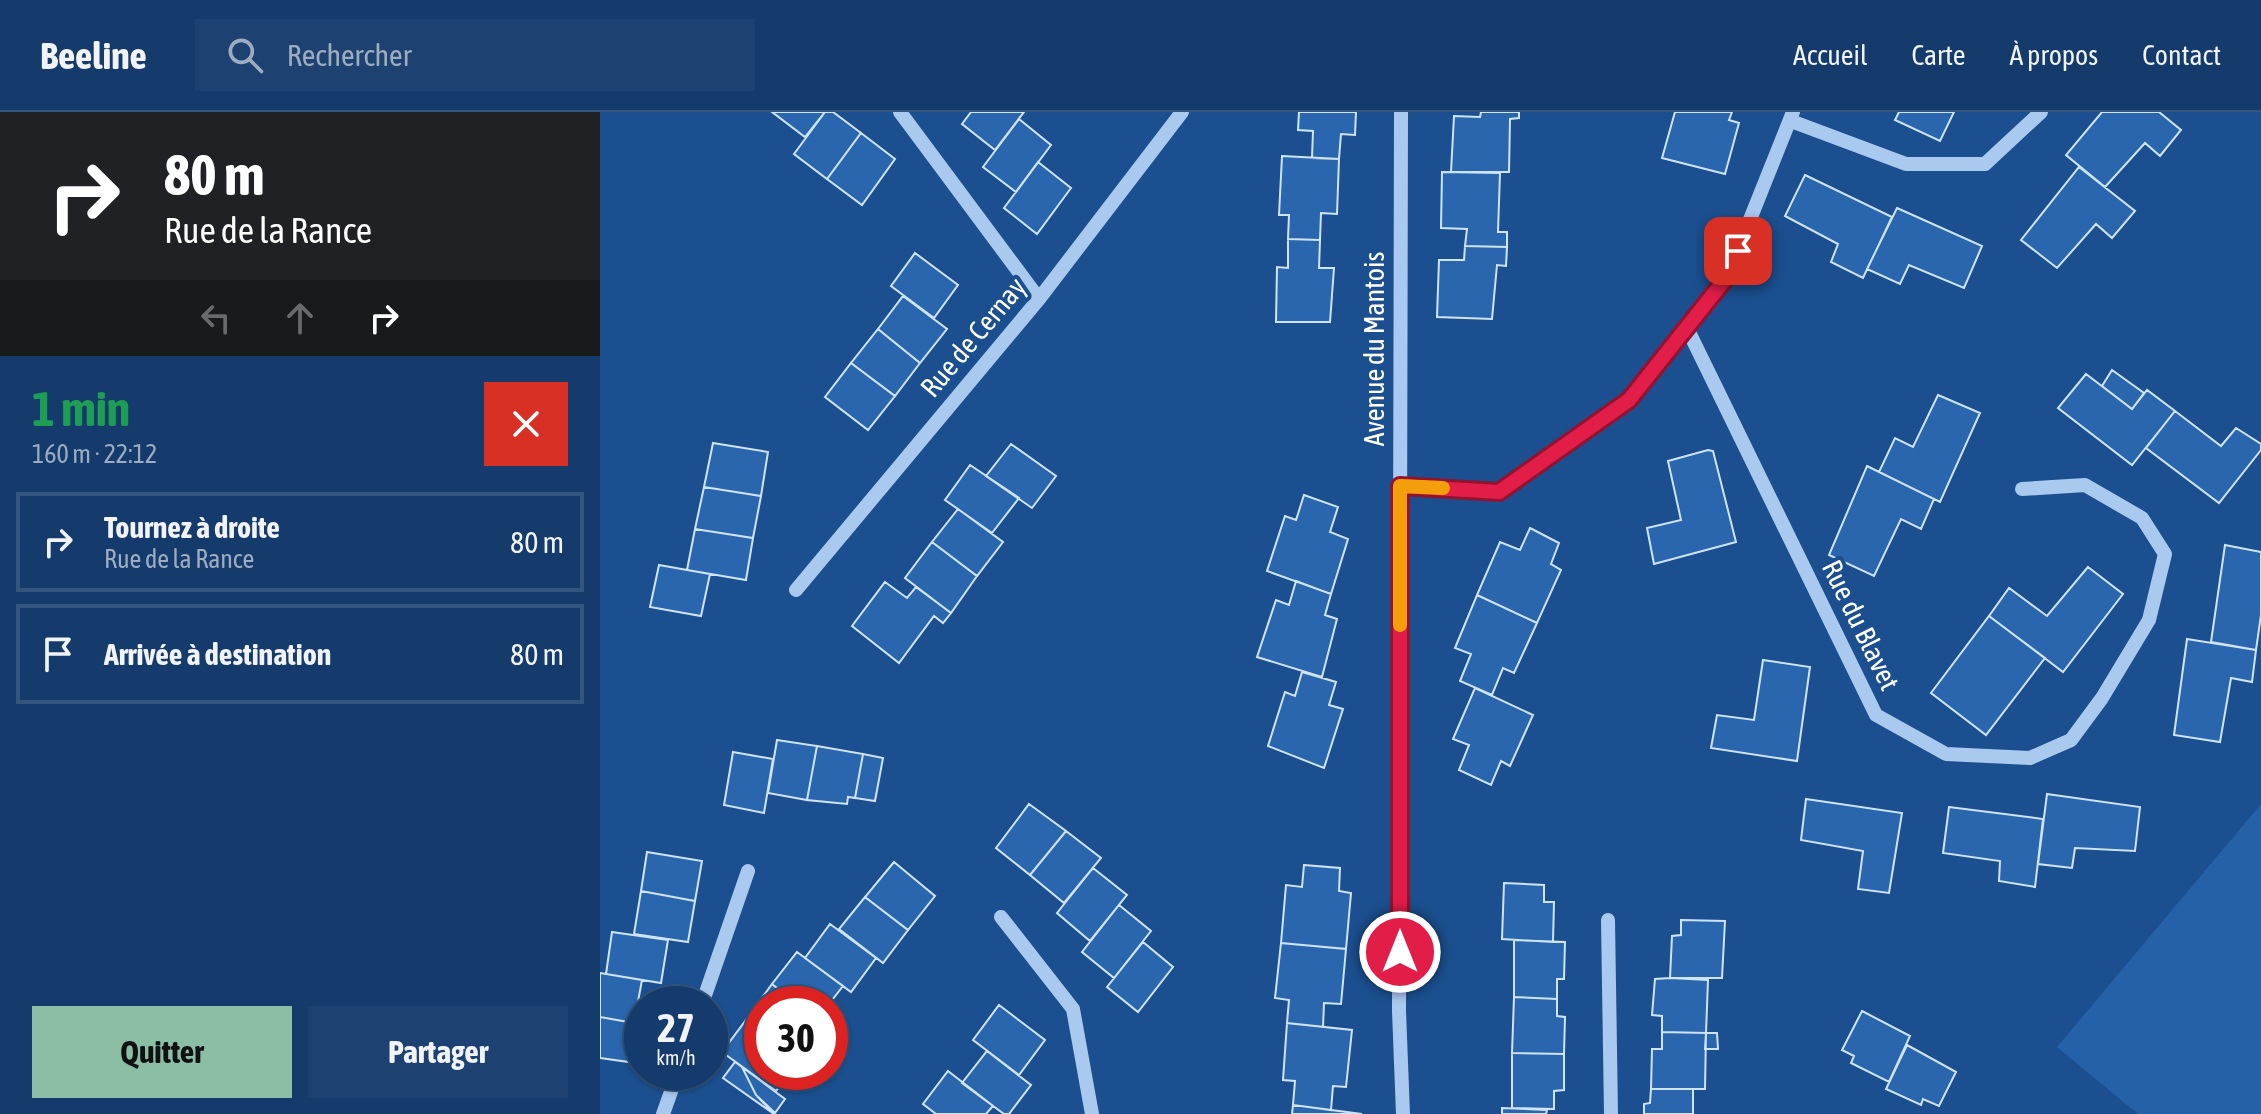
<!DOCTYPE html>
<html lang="fr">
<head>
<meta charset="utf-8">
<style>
	body { margin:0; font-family:"Asap Condensed",sans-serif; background:#1d4271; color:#f1f3f6; height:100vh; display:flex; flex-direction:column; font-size:30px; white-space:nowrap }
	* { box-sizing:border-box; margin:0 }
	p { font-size:26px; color:#9dadc1 }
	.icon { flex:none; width:44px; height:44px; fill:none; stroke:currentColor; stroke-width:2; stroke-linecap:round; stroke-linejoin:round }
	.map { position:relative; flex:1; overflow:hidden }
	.panel { display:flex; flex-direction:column; background:#143b6b; width:600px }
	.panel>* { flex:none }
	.hud { background:#202124; color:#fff; overflow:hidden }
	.speed { position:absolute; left:24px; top:874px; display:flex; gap:16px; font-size:40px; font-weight:700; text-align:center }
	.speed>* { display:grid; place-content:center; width:104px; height:104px; border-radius:50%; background:#143b6b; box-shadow:0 2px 6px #0004,0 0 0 2px #33557e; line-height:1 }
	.speed small { font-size:20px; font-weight:400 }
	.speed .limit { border:12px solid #d22; background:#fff; color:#111 }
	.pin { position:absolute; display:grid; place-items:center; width:68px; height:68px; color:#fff; margin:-34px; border-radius:16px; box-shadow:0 4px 12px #0006 }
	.me { position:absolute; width:88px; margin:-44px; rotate:0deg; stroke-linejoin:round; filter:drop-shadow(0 0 6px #0008) }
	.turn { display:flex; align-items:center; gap:28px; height:168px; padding:0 32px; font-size:36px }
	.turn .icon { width:104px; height:104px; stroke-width:2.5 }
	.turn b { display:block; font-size:56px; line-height:68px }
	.lanes { display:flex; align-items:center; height:76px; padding:0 32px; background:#0003; justify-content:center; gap:40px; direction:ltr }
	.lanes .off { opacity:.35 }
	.round { display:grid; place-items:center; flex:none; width:84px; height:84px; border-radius:0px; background:#1d4271 }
	.overview { display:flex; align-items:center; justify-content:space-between; height:136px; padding:0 32px }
	h1 { font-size:48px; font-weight:700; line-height:60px; color:#1e9e55 }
	.primary-button { display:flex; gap:16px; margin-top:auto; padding:16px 32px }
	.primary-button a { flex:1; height:92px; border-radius:0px; background:#8abfa5; color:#111; font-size:32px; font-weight:700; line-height:92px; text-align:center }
	.primary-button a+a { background:#1d4271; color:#f1f3f6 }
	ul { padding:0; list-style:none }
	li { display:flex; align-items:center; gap:24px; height:100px; margin:0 16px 12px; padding:0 16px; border:4px solid #33557e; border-radius:0px }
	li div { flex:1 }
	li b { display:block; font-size:30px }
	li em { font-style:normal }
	header { display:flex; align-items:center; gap:48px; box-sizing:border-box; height:112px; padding:0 40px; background:#143b6b; border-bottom:2px solid #33557e }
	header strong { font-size:38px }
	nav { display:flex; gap:44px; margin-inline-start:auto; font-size:28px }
	.search { width:560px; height:72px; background:#1d4271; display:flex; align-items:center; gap:20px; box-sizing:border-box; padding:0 28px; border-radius:0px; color:#9dadc1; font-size:30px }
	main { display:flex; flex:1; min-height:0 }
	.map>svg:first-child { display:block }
	.green { fill:#2461a8 }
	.building { fill:#2a66ad; stroke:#cfe3fa; stroke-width:2 }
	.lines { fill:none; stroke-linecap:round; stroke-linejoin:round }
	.minor { stroke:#a9c9ee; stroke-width:14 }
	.route-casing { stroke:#92132f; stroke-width:20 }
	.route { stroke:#e11d48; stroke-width:14 }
	.slow { stroke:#f59e0b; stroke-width:14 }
	.labels { text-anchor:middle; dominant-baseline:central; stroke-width:8; stroke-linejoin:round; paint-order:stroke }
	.street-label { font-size:28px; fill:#fff; stroke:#1b4f8f }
</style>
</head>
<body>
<header>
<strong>Beeline</strong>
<div class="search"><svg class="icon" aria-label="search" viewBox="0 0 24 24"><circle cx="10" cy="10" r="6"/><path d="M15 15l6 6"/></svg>Rechercher</div>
<nav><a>Accueil</a><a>Carte</a><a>À propos</a><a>Contact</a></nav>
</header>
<main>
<section class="panel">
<div class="hud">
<div class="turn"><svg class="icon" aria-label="right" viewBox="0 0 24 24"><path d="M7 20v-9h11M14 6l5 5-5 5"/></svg><div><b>80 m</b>Rue de la Rance</div></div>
<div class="lanes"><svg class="icon off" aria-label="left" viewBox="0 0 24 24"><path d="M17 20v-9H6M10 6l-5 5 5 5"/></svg><svg class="icon off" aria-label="ahead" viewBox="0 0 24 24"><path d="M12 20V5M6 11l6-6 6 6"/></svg><svg class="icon" aria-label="right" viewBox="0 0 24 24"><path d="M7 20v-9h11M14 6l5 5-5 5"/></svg></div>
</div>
<div class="overview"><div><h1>1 min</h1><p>160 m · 22:12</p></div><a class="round" style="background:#d93025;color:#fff"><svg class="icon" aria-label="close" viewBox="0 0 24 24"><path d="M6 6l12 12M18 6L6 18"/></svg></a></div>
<ul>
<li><svg class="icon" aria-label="right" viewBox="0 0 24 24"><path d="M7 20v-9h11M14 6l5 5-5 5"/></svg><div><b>Tournez à droite</b><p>Rue de la Rance</p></div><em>80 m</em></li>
<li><svg class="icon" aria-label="arrive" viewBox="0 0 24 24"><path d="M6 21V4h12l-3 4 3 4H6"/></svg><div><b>Arrivée à destination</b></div><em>80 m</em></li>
</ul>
<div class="primary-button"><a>Quitter</a><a>Partager</a></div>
</section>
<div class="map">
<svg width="1661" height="1002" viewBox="0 0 1661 1002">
	<rect width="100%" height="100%" fill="#1b4f8f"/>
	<!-- green -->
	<path class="green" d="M 1661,692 L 1661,1002 L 1538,1002 L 1457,935 Z"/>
	<!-- building -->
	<path class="building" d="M 172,0 L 225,0 L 205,25 Z
		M 225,0 L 233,0 L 261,21 L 227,67 L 194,42 Z
		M 371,0 L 424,0 L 395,38 L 362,12 Z
		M 699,0 L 756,0 L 755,23 L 741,22 L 739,47 L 712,46 L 713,19 L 698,18 Z
		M 881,0 L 919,0 L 919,6 L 910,7 L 909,60 L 851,60 L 854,4 L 880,5 Z
		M 1075,0 L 1132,0 L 1129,8 L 1139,11 L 1125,62 L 1062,46 Z
		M 1299,0 L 1354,0 L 1340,29 L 1295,8 Z
		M 1502,0 L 1559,0 L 1581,18 L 1560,44 L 1545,31 L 1505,75 L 1466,43 Z
		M 419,7 L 451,33 L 416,80 L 383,55 Z
		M 261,21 L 295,47 L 262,93 L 227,67 Z
		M 682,44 L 739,47 L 737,102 L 721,101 L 720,128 L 688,127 L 689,103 L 679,103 Z
		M 438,50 L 471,76 L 437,122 L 404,96 Z
		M 1479,55 L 1535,99 L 1512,126 L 1496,112 L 1457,156 L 1421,128 Z
		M 842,60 L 900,61 L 898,120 L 907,120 L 907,135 L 865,134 L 867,117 L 841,116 Z
		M 1205,63 L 1292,105 L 1263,166 L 1231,150 L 1238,132 L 1185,104 Z
		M 1297,96 L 1382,134 L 1364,176 L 1309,153 L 1300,172 L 1267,157 Z
		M 688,127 L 720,128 L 719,156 L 734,156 L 730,210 L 676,210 L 677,155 L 688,156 Z
		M 865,134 L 907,135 L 906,154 L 897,153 L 892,207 L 837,205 L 839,148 L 864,148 Z
		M 315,141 L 358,173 L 334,206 L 291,174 Z
		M 303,184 L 347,217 L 320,251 L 278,217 Z
		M 278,217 L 320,251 L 295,284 L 251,251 Z
		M 251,251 L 295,284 L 268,318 L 225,285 Z
		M 1512,258 L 1544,281 L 1532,297 L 1502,274 Z
		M 1486,262 L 1532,297 L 1547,278 L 1575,299 L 1532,353 L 1458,296 Z
		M 1338,283 L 1380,301 L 1340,390 L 1279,360 L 1295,326 L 1313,335 Z
		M 1575,299 L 1621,334 L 1636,316 L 1661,332 L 1661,338 L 1619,391 L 1546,336 Z
		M 113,331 L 168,340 L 161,384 L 104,375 Z
		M 411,332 L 456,364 L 432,396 L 386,364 Z
		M 1108,338 L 1113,339 L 1136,430 L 1054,452 L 1047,416 L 1081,408 L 1068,349 Z
		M 370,353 L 419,386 L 392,421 L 345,388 Z
		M 1267,354 L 1334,387 L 1321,417 L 1301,407 L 1274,464 L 1229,443 Z
		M 104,375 L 161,384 L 153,426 L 95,417 Z
		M 704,383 L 738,395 L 730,420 L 748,427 L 731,482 L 667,459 L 685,404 L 696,408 Z
		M 358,397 L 403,430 L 377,464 L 332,430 Z
		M 930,416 L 959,431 L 951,452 L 961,458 L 937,511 L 877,483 L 900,430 L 920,438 Z
		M 95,417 L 153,426 L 146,468 L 87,458 Z
		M 332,430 L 377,464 L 351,501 L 305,466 Z
		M 1625,433 L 1661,440 L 1661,503 L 1656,538 L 1611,530 Z
		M 59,453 L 110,462 L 101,504 L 50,495 Z
		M 1488,455 L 1523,482 L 1463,560 L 1389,504 L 1409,476 L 1447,504 Z
		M 696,469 L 731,482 L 725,503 L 737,507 L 722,565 L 657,545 L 676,488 L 689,493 Z
		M 285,470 L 307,486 L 316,475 L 351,501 L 343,511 L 334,504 L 299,551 L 252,514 Z
		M 877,483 L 937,511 L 914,561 L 903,556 L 892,583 L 860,569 L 871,542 L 855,536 Z
		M 1389,504 L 1445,546 L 1386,623 L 1331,581 Z
		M 1587,527 L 1656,538 L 1652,570 L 1631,566 L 1620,630 L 1574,623 Z
		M 1163,548 L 1210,555 L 1197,649 L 1111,636 L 1117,603 L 1154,608 Z
		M 702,560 L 736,570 L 729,593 L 743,597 L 724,656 L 668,634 L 685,580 L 695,584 Z
		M 875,576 L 933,603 L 910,654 L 901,649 L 891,673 L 859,658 L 869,633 L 853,627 Z
		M 177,628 L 217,634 L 207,688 L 168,681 Z
		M 217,634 L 263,642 L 255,686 L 248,685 L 247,692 L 207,688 Z
		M 133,640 L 173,647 L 164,701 L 124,693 Z
		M 263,642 L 283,646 L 275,689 L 255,686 Z
		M 1447,682 L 1540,695 L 1535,739 L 1475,736 L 1472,756 L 1438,752 Z
		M 1206,687 L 1302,701 L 1289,781 L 1258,777 L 1263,739 L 1201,728 Z
		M 429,692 L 466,719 L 430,763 L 396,736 Z
		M 1349,695 L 1443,707 L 1435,775 L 1399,769 L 1400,749 L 1343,741 Z
		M 466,719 L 501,746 L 464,791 L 430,763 Z
		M 47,740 L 102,749 L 95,789 L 41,779 Z
		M 294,750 L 335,784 L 308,818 L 265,785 Z
		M 704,753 L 740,756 L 739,779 L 751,781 L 746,837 L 681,831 L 686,773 L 702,775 Z
		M 493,756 L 527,783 L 490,829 L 457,801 Z
		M 904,771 L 944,773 L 944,790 L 954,790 L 953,830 L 902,827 Z
		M 41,779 L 95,789 L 88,830 L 34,822 Z
		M 265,785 L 308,818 L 283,851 L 239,817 Z
		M 519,793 L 551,819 L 514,866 L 482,840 Z
		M 1081,808 L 1125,809 L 1122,866 L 1070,866 L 1072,824 L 1081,823 Z
		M 230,812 L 276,846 L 251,880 L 205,846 Z
		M 12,820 L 68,828 L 61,871 L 6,862 Z
		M 914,828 L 965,830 L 964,867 L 957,867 L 957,887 L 914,885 Z
		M 543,830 L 573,855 L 538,900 L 507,875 Z
		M 681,831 L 746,837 L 741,892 L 724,891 L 723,915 L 687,911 L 689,888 L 675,886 Z
		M 197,840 L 243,874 L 229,892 L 197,892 L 172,872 Z
		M 0,861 L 42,868 L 34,911 L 0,905 Z
		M 1070,866 L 1108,868 L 1106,921 L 1062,920 L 1062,904 L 1052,903 L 1055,867 Z
		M 172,872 L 197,892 L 162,892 L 162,920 L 146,908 Z
		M 914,885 L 957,887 L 957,904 L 965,905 L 964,942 L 912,941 Z
		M 399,893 L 445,928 L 419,963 L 373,928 Z
		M 1262,899 L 1310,924 L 1289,970 L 1251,951 L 1254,944 L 1242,938 Z
		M 0,905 L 34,911 L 29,950 L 0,946 Z
		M 146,908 L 162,920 L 162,960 L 175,960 L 166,972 L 122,940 Z
		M 687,911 L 752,918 L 746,975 L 733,974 L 731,998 L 693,993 L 695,969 L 683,968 Z
		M 1062,920 L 1106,921 L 1105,977 L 1051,977 L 1052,937 L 1062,937 Z
		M 1106,921 L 1117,921 L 1118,937 L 1105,937 Z
		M 1307,933 L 1356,960 L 1339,994 L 1323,987 L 1321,993 L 1286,977 Z
		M 387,939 L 431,973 L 409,1002 L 404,1002 L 362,971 Z
		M 912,941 L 964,942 L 964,978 L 954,979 L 954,997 L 912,996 Z
		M 135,950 L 142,955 L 156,983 L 174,1002 L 123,966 Z
		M 142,955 L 185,987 L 175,1001 L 156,983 Z
		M 348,959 L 393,994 L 386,1002 L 336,1002 L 323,992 Z
		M 175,960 L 190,960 L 176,979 L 166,972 Z
		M 1051,977 L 1093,977 L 1093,1002 L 1044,1002 L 1044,992 L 1050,991 Z
		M 693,993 L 762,1002 L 692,1002 Z
		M 902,996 L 947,998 L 946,1002 L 902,1002 Z"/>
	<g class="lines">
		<!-- minor -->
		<path class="minor" d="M 300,0 L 439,187
			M 801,0 L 799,899 L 803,1002
			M 1191,9 L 1306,52 L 1385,52 L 1441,0
			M 1087,216 L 1276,603 L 1346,642 L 1430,646 L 1471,628 L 1502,586 L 1549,508 L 1565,442 L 1542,406 L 1485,373 L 1422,377
			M 800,374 L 899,380 L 1029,288 L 1127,165 L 1193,0
			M 196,478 L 439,187 L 582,0
			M 401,805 L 473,897 L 492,1002
			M 1008,808 L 1011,1002
			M 102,892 L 148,759
			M 63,1002 L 78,960"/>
	</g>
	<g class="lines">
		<!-- route casing -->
		<g class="route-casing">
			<path id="route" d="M 800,840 L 800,374 L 899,380 L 1029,288 L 1127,165 L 1138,139"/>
		</g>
		<!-- route -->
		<use href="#route" class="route"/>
		<!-- slow -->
		<path class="slow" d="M 800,513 L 800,374 L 843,376"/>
	</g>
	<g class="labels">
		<!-- street labels -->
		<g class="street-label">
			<text transform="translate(373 225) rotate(-50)">Rue de Cernay</text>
			<text transform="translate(774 237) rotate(-90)">Avenue du Mantois</text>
			<text transform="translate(1261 513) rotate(64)">Rue du Blavet</text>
		</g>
	</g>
</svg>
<div class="speed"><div>27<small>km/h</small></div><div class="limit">30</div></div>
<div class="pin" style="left:1138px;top:139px;background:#d93025"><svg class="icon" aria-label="arrive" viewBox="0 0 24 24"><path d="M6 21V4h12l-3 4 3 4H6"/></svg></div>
<svg class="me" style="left:800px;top:840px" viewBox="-20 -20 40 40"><circle r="17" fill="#e11d48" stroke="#fff" stroke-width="3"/><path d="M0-11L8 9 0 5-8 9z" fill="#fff"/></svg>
</div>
</main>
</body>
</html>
